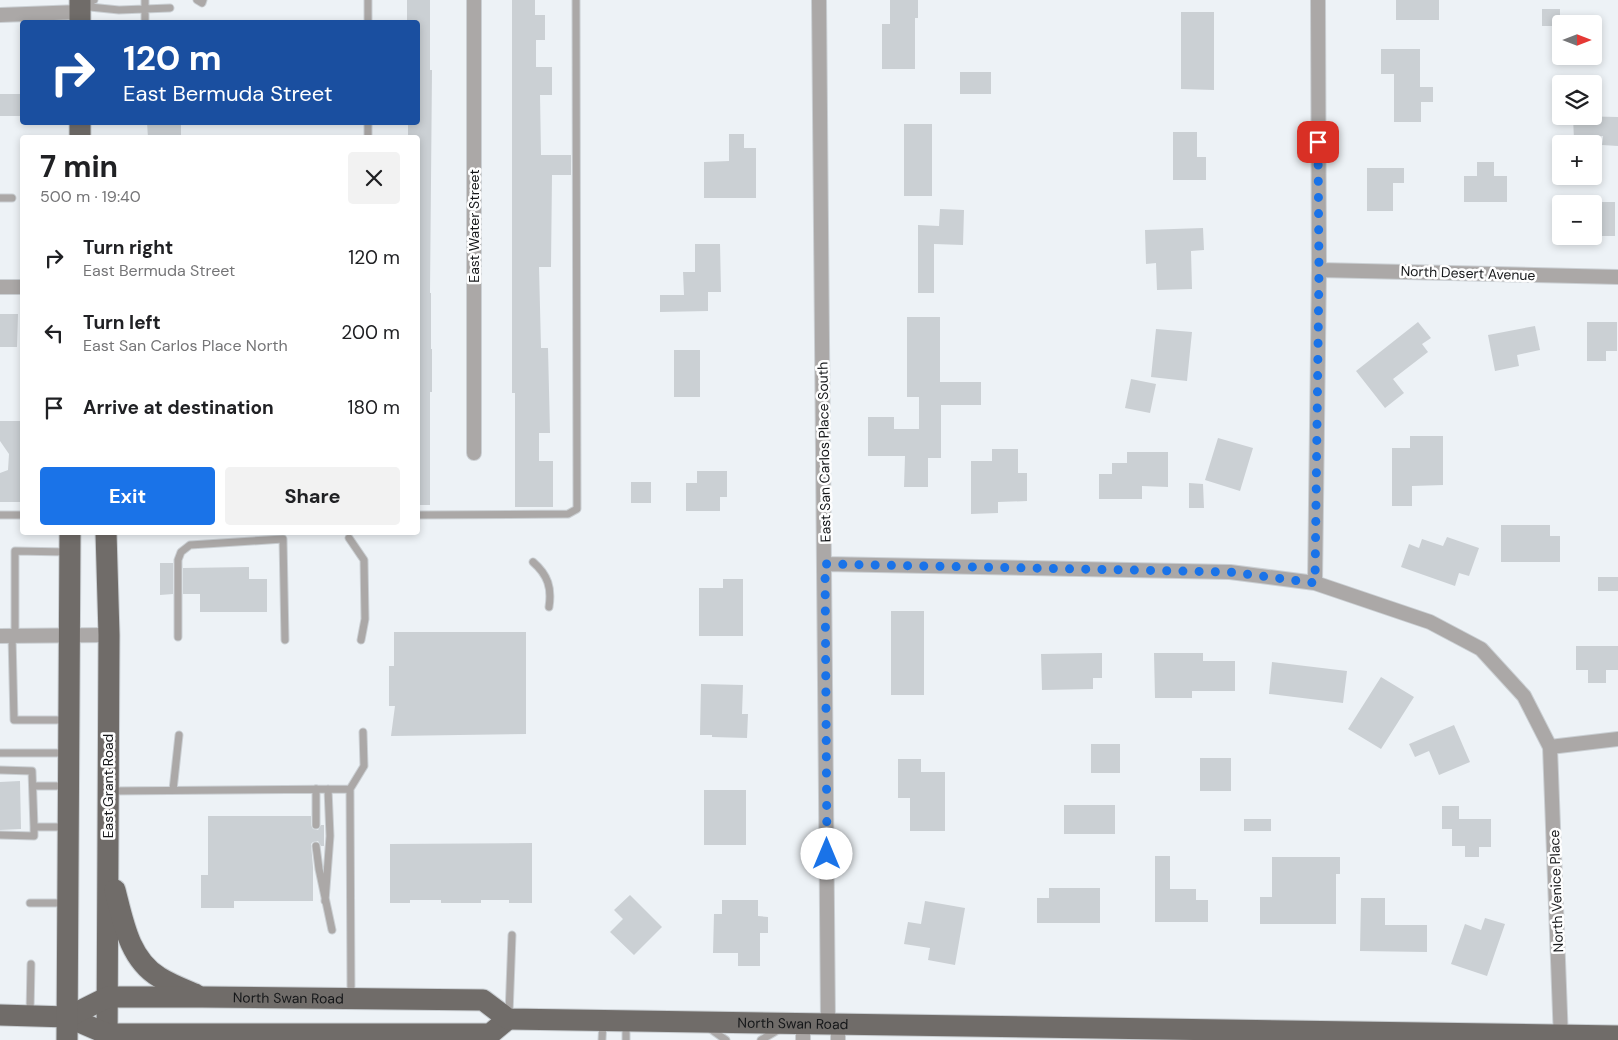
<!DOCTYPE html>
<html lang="en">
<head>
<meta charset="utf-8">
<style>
	body { margin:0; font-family:"DM Sans",sans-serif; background:#f2f2f2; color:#202124; height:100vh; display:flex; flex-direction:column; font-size:19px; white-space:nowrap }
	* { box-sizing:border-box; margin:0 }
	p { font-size:16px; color:#757577 }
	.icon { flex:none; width:28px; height:28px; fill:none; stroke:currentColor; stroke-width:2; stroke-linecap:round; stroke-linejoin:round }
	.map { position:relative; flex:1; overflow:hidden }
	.sheet { position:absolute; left:20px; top:135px; width:400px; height:400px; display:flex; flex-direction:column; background:#fff; border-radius:5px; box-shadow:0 2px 8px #0003 }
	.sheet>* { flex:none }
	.hud { position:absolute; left:20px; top:20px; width:400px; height:105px; border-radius:5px; box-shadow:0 2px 8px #0003; background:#1a4fa0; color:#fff; overflow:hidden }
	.needle { width:32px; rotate:90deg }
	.fabs { position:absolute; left:1552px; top:15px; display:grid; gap:10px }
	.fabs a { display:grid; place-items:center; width:50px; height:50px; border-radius:5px; background:#fff; box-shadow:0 2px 8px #0003; font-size:25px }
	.pin { position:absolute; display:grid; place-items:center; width:42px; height:42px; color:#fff; margin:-21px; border-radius:10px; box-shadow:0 2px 8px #0006 }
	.me { position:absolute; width:55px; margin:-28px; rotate:0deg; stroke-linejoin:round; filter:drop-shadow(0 0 4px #0008) }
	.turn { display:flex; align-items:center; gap:18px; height:105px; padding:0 20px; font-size:22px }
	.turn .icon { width:65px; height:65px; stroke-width:2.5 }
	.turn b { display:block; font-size:35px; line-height:42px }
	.round { display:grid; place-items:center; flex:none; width:52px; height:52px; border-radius:5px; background:#f2f2f2 }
	.headline { display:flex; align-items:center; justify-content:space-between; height:85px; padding:0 20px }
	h1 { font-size:30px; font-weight:700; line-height:38px }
	.primary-button { display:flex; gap:10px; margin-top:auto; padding:10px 20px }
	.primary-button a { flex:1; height:58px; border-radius:5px; background:#1a73e8; color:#fff; font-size:20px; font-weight:700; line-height:58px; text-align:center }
	.primary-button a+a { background:#f2f2f2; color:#202124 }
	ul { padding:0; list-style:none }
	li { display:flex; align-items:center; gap:15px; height:75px; padding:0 20px }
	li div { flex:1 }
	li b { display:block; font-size:19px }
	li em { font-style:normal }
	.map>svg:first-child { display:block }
	.building { fill:#cbd0d4 }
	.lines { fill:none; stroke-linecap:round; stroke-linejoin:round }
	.lane-casing { stroke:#cacfd3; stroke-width:9 }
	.street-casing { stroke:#cacfd3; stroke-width:16 }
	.primary-casing { stroke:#cacfd3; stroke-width:23 }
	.lane { stroke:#aba8a7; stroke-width:7 }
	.street { stroke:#aba8a7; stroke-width:14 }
	.primary { stroke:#706c69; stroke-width:21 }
	.route { stroke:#1a73e8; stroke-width:9; stroke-dasharray:0 16.2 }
	.labels { text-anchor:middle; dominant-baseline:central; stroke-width:5; stroke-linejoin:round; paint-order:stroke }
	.street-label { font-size:14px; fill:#151719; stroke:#fefefe }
</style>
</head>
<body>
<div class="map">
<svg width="1618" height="1040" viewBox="0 0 1618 1040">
	<rect width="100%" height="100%" fill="#edf2f6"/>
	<!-- building -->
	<path class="building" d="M 407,0 L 430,0 L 430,70 L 432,70 L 430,293 L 431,293 L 431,349 L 432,349 L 432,392 L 430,392 L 430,505 L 418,505 L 418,138 L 408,138 L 408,122 L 418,122 L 418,22 L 407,22 Z
		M 512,0 L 535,0 L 535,15 L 545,15 L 545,40 L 536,40 L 536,67 L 552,67 L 552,95 L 540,95 L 541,155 L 571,155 L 571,175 L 552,175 L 551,267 L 539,267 L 541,348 L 548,348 L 550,433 L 539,433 L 539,461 L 553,461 L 553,507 L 515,507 L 515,393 L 512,393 Z
		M 890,0 L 918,0 L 918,18 L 915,18 L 915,69 L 882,69 L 882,24 L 890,24 Z
		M 1396,0 L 1439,0 L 1439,20 L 1396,20 Z
		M 1542,9 L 1560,9 L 1560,26 L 1542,26 Z
		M 1181,12 L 1214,12 L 1214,90 L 1181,89 Z
		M 1381,49 L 1420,49 L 1420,87 L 1433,87 L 1433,102 L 1421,102 L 1421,122 L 1394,122 L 1394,74 L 1381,74 Z
		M 960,72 L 991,72 L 991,94 L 960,94 Z
		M 0,94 L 22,94 L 22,116 L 0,116 Z
		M 1573,116 L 1618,117 L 1618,146 L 1602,145 L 1603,136 L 1574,140 Z
		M 147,122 L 181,122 L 181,138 L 148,138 Z
		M 904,124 L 932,124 L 932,196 L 904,196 Z
		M 1173,132 L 1197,132 L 1197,157 L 1206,157 L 1206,180 L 1173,180 Z
		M 729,134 L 744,134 L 744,148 L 756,148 L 756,198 L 704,198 L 704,162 L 729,161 Z
		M 1477,162 L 1494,162 L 1494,176 L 1507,176 L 1507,202 L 1464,202 L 1464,176 L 1477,176 Z
		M 1367,168 L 1404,168 L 1404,183 L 1393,183 L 1393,211 L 1367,211 Z
		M 1594,202 L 1615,202 L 1615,236 L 1594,236 Z
		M 940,209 L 964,210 L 963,245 L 934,244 L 934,293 L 918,293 L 918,225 L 939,226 Z
		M 1203,228 L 1204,250 L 1191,251 L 1192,289 L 1157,290 L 1156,263 L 1146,264 L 1145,230 Z
		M 695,244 L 720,244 L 721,292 L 708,292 L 708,311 L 660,312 L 660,295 L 684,295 L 683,272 L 695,272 Z
		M 0,314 L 18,314 L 17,347 L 0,347 Z
		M 907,317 L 940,317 L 940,382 L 981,382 L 981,405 L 941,405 L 941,458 L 928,458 L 928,487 L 904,487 L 905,456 L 868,456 L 868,417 L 894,417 L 894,429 L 919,429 L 919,397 L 907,397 Z
		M 1418,322 L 1431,338 L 1422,344 L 1428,352 L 1393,379 L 1404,393 L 1385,408 L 1356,371 Z
		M 1587,322 L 1617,322 L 1617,351 L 1606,351 L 1606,361 L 1587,361 Z
		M 1535,326 L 1540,350 L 1517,355 L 1519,366 L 1495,371 L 1488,335 Z
		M 1156,329 L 1192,332 L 1187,381 L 1151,377 Z
		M 674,350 L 700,350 L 700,397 L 674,397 Z
		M 1131,379 L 1156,384 L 1150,413 L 1125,408 Z
		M 0,421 L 22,421 L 22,502 L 0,502 L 0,473 L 8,470 L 9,454 L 0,441 Z
		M 1410,436 L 1443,436 L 1443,485 L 1412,486 L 1412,506 L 1392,506 L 1392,448 L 1410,448 Z
		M 1218,438 L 1253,448 L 1240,491 L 1205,480 Z
		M 992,449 L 1018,449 L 1018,473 L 1027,473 L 1027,501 L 998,502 L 998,513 L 971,514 L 971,461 L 992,461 Z
		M 1127,452 L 1168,452 L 1168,487 L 1142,486 L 1142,499 L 1099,499 L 1099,474 L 1112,474 L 1112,463 L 1127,463 Z
		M 697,471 L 727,471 L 727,497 L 720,497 L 720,511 L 686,511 L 686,483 L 697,483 Z
		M 631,482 L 651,482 L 651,503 L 631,503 Z
		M 1189,483 L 1203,484 L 1204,508 L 1189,508 Z
		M 1501,525 L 1550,525 L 1550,536 L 1560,536 L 1560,562 L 1501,562 Z
		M 1447,537 L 1479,548 L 1469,576 L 1459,573 L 1455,586 L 1401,567 L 1409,544 L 1419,548 L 1422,539 L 1443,546 Z
		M 160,563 L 173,563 L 173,594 L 160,595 Z
		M 249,567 L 249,579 L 267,579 L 267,612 L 200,612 L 200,594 L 183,594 L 183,568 Z
		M 1598,577 L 1618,577 L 1618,591 L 1598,591 Z
		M 723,579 L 743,579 L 743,636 L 699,636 L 699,588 L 723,588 Z
		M 891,611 L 924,611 L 924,695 L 891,695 Z
		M 394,632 L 526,632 L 526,734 L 391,736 L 395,706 L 389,706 L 389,666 L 394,666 Z
		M 1576,646 L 1618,646 L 1618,670 L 1606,670 L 1606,683 L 1588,683 L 1588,670 L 1576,670 Z
		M 1102,653 L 1102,678 L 1093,678 L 1093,689 L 1042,690 L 1041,654 Z
		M 1154,653 L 1203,653 L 1203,661 L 1235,661 L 1235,691 L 1192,691 L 1192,698 L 1155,698 Z
		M 1272,662 L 1347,671 L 1343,703 L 1269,694 Z
		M 1381,677 L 1414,697 L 1381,749 L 1348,729 Z
		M 701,684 L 743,685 L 742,714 L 748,714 L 747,738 L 712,737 L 712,735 L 700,735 Z
		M 1454,725 L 1470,762 L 1439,775 L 1429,751 L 1415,757 L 1409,744 Z
		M 1091,744 L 1120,744 L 1120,773 L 1091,773 Z
		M 1200,758 L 1231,758 L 1231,791 L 1200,791 Z
		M 898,759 L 921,759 L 921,772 L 945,772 L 945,831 L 910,831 L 910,798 L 898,798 Z
		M 20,781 L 21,829 L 0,830 L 0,782 Z
		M 704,790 L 746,790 L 746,845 L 704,845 Z
		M 1064,805 L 1115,805 L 1115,834 L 1064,834 Z
		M 1442,806 L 1459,806 L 1459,819 L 1491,819 L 1491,847 L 1479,847 L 1479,857 L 1465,857 L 1465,846 L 1452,846 L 1452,829 L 1442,829 Z
		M 208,816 L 311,816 L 311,825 L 313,829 L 318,830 L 321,825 L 324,825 L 324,846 L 321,846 L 318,841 L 313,842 L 311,844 L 313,867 L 313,901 L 234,901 L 234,908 L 201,908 L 201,875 L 208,875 Z
		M 1244,819 L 1271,819 L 1271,831 L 1244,831 Z
		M 532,843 L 532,903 L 509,903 L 509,900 L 481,900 L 481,903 L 441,903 L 441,900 L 410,900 L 410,903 L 390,903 L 390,844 Z
		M 1155,856 L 1170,856 L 1170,889 L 1196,889 L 1196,900 L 1208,900 L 1208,922 L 1155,922 Z
		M 1272,857 L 1340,857 L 1340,874 L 1336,874 L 1336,924 L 1260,924 L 1260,897 L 1272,897 Z
		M 1049,888 L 1100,888 L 1100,923 L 1037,923 L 1037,898 L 1049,898 Z
		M 630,895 L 662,927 L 634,955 L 610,932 L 623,919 L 614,910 Z
		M 1361,898 L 1385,898 L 1385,925 L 1427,925 L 1427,952 L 1360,951 Z
		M 722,900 L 758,900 L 758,916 L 768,917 L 768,933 L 760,933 L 760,966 L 738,966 L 738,953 L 713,953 L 714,914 L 722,914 Z
		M 925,901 L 965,908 L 955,965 L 928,960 L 930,948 L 904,944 L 908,922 L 921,924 Z
		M 1485,918 L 1505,924 L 1487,976 L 1451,964 L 1465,924 L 1481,930 Z"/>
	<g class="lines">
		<!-- lane casing -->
		<g class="lane-casing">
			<path id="lane" d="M 94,0 L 80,6 L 119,10 L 170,8
				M 197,0 L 202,3 L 203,0
				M 368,0 L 368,22
				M 145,22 L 145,0
				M 368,122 L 368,138
				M 0,198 L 12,198
				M 0,515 L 22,515
				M 418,515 L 568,514 L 577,509 L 576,0
				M 349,538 L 364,560 L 365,619 L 361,640
				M 533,562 C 548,575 552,588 549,607
				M 12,636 L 14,720 L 66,720
				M 15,636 L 15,551 L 67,552
				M 178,637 L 178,560 L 181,552 L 190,545 L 283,539 L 285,640
				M 0,753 L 66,753
				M 0,770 L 32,771 L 34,827 L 67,827
				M 33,786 L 67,786
				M 316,789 L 316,825
				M 173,790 L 179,735
				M 111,791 L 350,789
				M 0,835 L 34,836 L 34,827
				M 316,846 L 319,869 L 332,930
				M 325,901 L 330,836 L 328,789
				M 30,903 L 66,903
				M 351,995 L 350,789 L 364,766 L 363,732
				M 30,1013 L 31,964
				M 509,1014 L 512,935
				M 709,1028 L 726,1040
				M 602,1040 L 603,1021
				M 626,1040 L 626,1023
				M 761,1040 L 778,1030"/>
		</g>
		<!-- street casing -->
		<g class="street-casing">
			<path id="street" d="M 819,0 L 828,1024
				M 0,15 L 80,12
				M 1319,270 L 1618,277
				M 0,287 L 22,287
				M 474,453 L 474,0
				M 825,564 L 1230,572 L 1315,583 L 1430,622 L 1481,649 L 1524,696 L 1550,747 L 1618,739
				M 1315,583 L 1319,270 L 1318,0
				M 0,636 L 109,635
				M 1550,747 L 1561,1040
				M 803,1024 L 803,1040
				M 838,1025 L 838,1040"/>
		</g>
		<!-- primary casing -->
		<g class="primary-casing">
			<g id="primary">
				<path d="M 80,0 L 80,22"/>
				<path d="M 80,138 L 80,122"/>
				<path d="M 106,532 L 109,635 L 107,1040"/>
				<path d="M 115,890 C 123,921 129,959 159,977 C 170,984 183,989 195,994"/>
				<path d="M 0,1015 L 68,1017 L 107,1034 L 490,1034 L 508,1019"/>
				<path id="s1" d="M 68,1017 L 108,997 L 202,997 L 483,1000 L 508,1019 L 1618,1036"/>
				<path d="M 67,1040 L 70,532"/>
			</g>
		</g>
		<!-- lane -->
		<use href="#lane" class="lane"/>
		<!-- street -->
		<use href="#street" class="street"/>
		<!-- primary -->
		<use href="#primary" class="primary"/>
	</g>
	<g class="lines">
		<!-- route -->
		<path class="route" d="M 827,854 L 825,564 L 1230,572 L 1315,583 L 1319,270 L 1318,142"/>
	</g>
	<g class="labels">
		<!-- street labels -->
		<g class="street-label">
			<text transform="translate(474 226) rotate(-90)">East Water Street</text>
			<text transform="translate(1468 273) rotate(2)">North Desert Avenue</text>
			<text transform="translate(824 452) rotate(-91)">East San Carlos Place South</text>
			<text transform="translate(108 786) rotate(-90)">East Grant Road</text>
			<text transform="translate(1556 891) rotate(-92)">North Venice Place</text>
			<text stroke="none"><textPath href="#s1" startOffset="225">North Swan Road</textPath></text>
			<text stroke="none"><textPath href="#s1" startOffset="736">North Swan Road</textPath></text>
		</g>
	</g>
</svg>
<div class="fabs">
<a><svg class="needle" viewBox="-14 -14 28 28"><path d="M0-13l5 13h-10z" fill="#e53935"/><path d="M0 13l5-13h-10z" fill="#757577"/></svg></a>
<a><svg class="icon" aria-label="layers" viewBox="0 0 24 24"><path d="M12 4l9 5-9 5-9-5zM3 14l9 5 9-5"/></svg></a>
<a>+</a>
<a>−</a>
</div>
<div class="pin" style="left:1318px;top:142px;background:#d93025"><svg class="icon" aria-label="arrive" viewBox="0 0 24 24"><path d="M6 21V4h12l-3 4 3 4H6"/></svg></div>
<svg class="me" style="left:827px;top:854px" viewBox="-20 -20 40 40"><circle r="19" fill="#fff"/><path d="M0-13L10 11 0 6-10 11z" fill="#1a73e8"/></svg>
<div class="hud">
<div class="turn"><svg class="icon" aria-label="right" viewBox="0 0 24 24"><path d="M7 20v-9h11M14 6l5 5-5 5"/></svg><div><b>120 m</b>East Bermuda Street</div></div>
</div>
<section class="sheet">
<div class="headline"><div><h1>7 min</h1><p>500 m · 19:40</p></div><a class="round"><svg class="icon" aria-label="close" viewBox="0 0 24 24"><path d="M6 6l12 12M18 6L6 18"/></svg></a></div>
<ul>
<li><svg class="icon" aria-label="right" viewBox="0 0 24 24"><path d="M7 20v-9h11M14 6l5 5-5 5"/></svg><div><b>Turn right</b><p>East Bermuda Street</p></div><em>120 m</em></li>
<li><svg class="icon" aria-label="left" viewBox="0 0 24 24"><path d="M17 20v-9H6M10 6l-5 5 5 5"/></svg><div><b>Turn left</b><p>East San Carlos Place North</p></div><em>200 m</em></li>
<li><svg class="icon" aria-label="arrive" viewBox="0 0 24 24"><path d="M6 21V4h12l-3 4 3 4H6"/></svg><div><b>Arrive at destination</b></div><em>180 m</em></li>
</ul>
<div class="primary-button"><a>Exit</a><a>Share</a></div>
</section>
</div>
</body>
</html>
